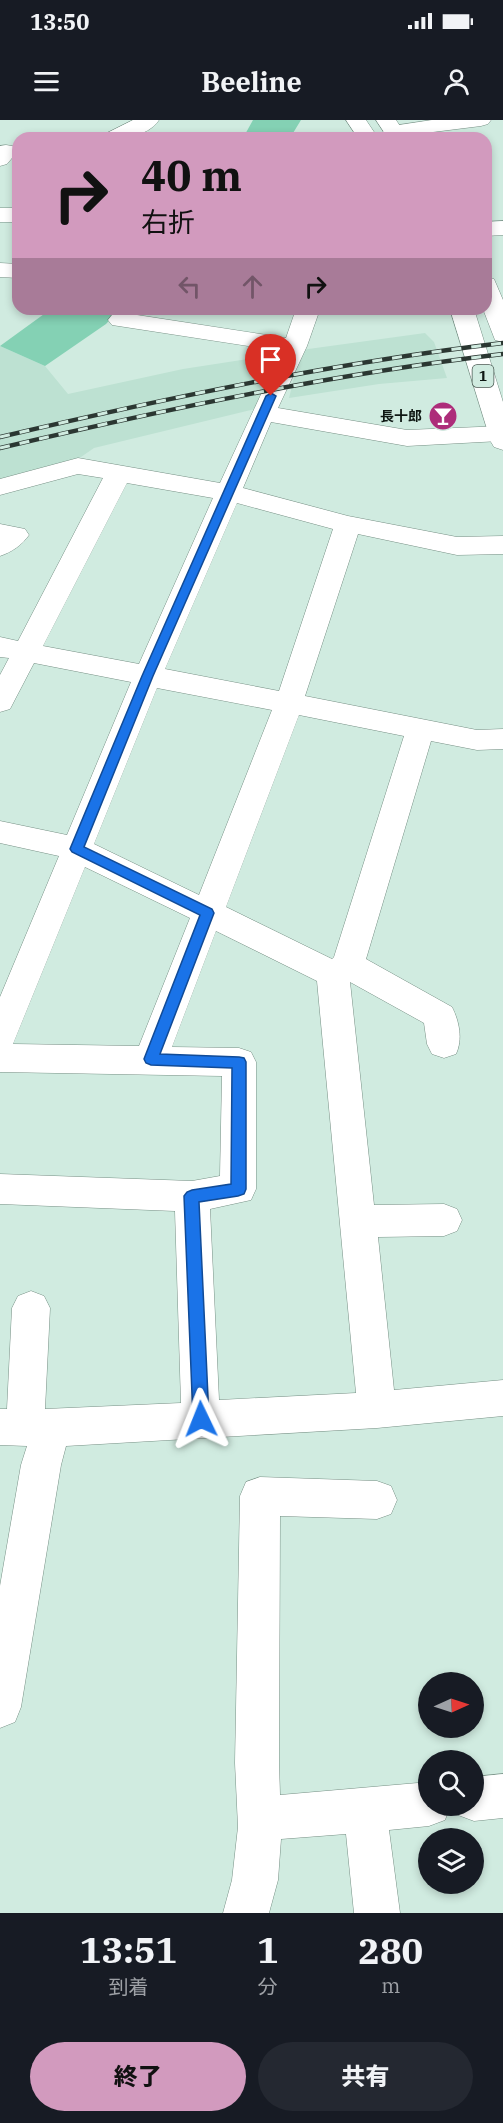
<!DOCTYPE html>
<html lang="ja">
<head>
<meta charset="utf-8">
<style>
	body { margin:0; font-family:"IBM Plex Serif","Noto Sans JP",serif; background:#242831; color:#f1f3f6; height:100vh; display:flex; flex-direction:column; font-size:22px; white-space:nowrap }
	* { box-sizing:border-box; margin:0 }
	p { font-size:20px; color:#9ea1a6 }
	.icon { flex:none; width:33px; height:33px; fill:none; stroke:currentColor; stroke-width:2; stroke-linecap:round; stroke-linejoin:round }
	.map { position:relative; height:1793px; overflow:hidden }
	.panel { display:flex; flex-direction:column; background:#171b24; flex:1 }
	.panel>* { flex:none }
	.banner { position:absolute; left:12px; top:12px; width:480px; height:183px; border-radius:18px; box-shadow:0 3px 9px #0003; background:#d29abe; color:#111; overflow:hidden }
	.needle { width:39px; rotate:87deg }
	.controls { position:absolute; left:418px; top:1552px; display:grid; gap:12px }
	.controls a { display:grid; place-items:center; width:66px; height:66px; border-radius:50%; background:#171b24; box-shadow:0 3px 9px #0003; font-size:30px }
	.pin { position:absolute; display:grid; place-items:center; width:51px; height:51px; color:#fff; margin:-62px -26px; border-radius:50% 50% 50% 0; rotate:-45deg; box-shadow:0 0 6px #0007 }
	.pin .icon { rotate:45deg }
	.me { position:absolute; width:66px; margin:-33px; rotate:358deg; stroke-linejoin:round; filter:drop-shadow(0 0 4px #0008) }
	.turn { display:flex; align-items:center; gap:21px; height:126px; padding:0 30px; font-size:27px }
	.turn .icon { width:78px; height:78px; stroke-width:2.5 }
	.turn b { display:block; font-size:42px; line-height:51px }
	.lanes { display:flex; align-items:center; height:57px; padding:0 30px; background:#0003; justify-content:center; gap:30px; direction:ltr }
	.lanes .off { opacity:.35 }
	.eta { display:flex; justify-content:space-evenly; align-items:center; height:102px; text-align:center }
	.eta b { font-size:36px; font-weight:800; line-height:42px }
	.cta { display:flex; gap:12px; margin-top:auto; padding:12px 30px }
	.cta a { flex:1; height:69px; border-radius:36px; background:#d29abe; color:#111; font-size:24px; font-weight:800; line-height:69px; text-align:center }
	.cta a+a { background:#242831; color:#f1f3f6 }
	.status { display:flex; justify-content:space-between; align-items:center; height:42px; padding:0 30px; background:#171b24; direction:ltr }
	.status svg { height:16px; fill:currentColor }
	header { display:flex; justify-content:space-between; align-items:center; height:78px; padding:0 30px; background:#171b24; font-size:27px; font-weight:800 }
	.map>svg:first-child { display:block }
	.built { fill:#bde1d2 }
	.green { fill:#84d1b4 }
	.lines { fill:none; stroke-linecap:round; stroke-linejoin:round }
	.minor-casing { stroke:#779085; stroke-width:1 }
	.highway-casing { stroke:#779085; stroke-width:1 }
	.minor { fill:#fff; fill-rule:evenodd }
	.highway { fill:#fff; fill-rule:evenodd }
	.rail-casing { stroke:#2b3732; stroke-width:4.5 }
	.rail { stroke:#d0ebe0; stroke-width:3; stroke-dasharray:10; stroke-linecap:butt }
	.route { fill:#1a73e8; stroke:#114b97; stroke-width:1.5 }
	.labels { text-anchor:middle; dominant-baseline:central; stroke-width:4.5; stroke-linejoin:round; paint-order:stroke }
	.shield { fill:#d0ebe0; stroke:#485750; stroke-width:1.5 }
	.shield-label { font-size:14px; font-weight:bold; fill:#0e1713 }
	.far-poi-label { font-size:14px; font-weight:bold; fill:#0e1713; stroke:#d0ebe0; text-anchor:end }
</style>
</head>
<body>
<div class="status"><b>13:50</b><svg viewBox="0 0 49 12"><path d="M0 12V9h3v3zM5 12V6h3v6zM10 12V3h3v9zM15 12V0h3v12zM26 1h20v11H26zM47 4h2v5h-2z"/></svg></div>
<header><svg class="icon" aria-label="menu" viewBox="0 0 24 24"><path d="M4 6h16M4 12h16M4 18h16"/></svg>Beeline<svg class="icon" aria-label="person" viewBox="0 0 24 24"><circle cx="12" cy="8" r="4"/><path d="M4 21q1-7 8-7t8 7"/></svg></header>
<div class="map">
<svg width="503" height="1793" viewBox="0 0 503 1793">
	<rect width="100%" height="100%" fill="#d0ebe0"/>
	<!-- built -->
	<path class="built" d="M 425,213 L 434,222 L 447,258 L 379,264 L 289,278 L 301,230 Z
		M 0,226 L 45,246 L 68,274 L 183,249 L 281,234 L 255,289 L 94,328 L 81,337 L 0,359 Z"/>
	<!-- green -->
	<path class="green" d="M 253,0 L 301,0 L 290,18 L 243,18 Z
		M 51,189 L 120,189 L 106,204 L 45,246 L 0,226 Z"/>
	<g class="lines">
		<!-- minor casing -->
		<g class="minor-casing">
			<path id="minor" d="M 133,0 L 159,0 C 147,18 120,18 102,18 L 105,14 Z
				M 432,0 L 491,0 L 488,4 L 481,6 L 393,17 L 386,15 L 383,11 L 386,7 Z
				M 6,25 L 18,27 L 18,39 L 12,38 L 7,44 L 0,46 L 0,26 Z
				M 0,88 L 18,88 L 18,102 L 0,102 Z
				M 503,101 L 503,115 L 486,116 L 486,102 Z
				M 0,143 L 18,144 L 18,158 L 0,157 Z
				M 117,189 L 142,189 L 137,195 L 286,218 L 296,189 L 320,189 L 307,226 L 278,288 L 407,310 L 503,306 L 503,320 L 500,321 L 407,326 L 271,302 L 243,368 L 348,396 L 457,417 L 503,416 L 503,434 L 457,435 L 358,414 L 305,576 L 477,610 L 503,609 L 503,629 L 477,630 L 431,621 L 366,839 L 452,887 C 459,901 463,919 456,934 L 444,938 L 432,934 L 427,924 L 424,903 L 350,862 L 374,1085 L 444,1084 L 457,1089 L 462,1100 L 457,1111 L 444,1116 L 378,1117 L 394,1270 L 503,1260 L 503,1296 L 377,1308 L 66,1326 L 61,1345 L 21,1587 L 15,1602 L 0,1608 L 0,1466 L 21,1345 L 27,1326 L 0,1325 L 0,1289 L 7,1289 L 12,1188 L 18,1176 L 31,1171 L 44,1176 L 50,1188 L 45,1289 L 181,1283 L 175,1091 L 0,1084 L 0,1054 L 192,1061 L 220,1056 L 222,956 L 0,952 L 0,877 L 59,736 L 0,723 L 0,701 L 67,715 L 131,562 L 34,543 L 10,589 L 0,592 L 0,555 L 9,538 L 0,537 L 0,517 L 18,521 L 103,358 L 78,354 L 0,375 L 0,359 L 78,338 L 220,363 L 281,231 L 112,205 L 108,200 ZM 127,363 L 213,378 L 139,544 L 43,526 ZM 237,383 L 333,409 L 279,571 L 165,549 ZM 157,568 L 272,590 L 199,775 L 94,724 ZM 299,595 L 404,616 L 334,837 L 332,839 L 226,787 ZM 85,747 L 190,798 L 139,926 L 13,924 ZM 216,811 L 317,861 L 356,1273 L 219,1280 L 210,1089 L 251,1080 L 256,1069 L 256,942 L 251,932 L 239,928 L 172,927 Z
				M 0,404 L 25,409 L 29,415 C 22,425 12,432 0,436 Z
				M 260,1357 L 377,1361 L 391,1366 L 397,1380 L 391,1394 L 377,1399 L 280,1396 L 279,1643 L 280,1675 L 429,1662 L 429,1686 L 450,1686 L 445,1700 L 429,1706 L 389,1710 L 400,1793 L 354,1793 L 346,1714 L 281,1719 L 278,1760 L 269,1793 L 223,1793 L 232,1760 L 238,1707 L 235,1643 L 240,1376 L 246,1362 Z
				M 503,1654 L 503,1698 L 474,1701 L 458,1695 L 455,1686 L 474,1686 L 474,1657 Z"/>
		</g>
		<!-- highway casing -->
		<g class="highway-casing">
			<path id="highway" d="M 346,0 L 366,0 L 378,18 L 358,18 Z
				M 376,0 L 396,0 L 408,18 L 388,18 Z
				M 486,157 L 494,159 L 503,180 L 503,222 L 495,220 L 483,189 L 486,189 Z
				M 450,189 L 474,189 L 503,282 L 503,330 L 494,327 L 491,322 Z"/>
		</g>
		<!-- minor -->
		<use href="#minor" class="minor"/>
		<!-- highway -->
		<use href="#highway" class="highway"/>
		<!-- rail casing -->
		<g class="rail-casing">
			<path id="rail" d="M 0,317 C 167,278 333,243 503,223
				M 0,328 C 167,289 333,254 503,234"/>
		</g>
		<!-- rail -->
		<use href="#rail" class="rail"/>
	</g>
	<!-- route -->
	<path class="route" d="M 271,273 L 276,276 L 153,556 L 84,727 L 212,789 L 214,793 L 160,934 L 239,937 L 244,938 L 246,942 L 246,1069 L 244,1074 L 238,1076 L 199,1082 L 209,1299 L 206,1304 L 201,1306 L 195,1304 L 193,1299 L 184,1076 L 187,1072 L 192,1070 L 231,1064 L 232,948 L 151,945 L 146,943 L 144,939 L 200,795 L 72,732 L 70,729 L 142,556 L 266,276 Z"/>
	<!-- icons -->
	<defs>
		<g id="bar-disc" transform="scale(1.5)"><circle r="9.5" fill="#ad2d7a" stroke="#d0ebe0"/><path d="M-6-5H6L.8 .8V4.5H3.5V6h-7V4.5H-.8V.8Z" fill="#fff"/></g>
	</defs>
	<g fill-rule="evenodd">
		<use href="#bar-disc" x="443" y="296"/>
	</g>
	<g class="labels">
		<!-- shield labels -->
		<rect class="shield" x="472.5" y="245" width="21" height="22" rx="4.5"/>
		<g class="shield-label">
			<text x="483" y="256">1</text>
		</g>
		<!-- far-poi labels -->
		<g class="far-poi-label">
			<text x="422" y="296">長十郎</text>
		</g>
	</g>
</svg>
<div class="controls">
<a><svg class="needle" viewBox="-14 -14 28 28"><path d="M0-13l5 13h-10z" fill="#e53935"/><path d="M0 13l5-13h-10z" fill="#9ea1a6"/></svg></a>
<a><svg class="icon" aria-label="search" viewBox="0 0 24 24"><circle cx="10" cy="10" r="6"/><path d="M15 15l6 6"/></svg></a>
<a><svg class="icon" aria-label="layers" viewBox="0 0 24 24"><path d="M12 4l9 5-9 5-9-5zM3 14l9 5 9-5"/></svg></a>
</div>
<div class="pin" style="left:271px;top:276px;background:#d93025"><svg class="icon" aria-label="arrive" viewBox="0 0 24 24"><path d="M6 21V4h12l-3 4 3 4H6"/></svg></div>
<svg class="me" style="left:201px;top:1299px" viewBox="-20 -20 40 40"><path d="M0-17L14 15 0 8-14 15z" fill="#1a73e8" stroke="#fff" stroke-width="4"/></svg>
<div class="banner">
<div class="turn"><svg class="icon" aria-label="right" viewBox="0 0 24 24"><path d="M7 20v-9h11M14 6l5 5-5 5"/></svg><div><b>40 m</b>右折</div></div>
<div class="lanes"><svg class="icon off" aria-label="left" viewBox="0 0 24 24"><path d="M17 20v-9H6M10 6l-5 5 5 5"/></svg><svg class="icon off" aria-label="ahead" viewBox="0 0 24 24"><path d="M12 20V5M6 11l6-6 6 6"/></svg><svg class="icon" aria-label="right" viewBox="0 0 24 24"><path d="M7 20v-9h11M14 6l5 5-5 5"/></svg></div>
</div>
</div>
<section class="panel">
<div class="eta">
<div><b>13:51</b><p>到着</p></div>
<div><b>1</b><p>分</p></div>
<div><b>280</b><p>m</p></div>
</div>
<div class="cta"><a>終了</a><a>共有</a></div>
</section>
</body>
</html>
